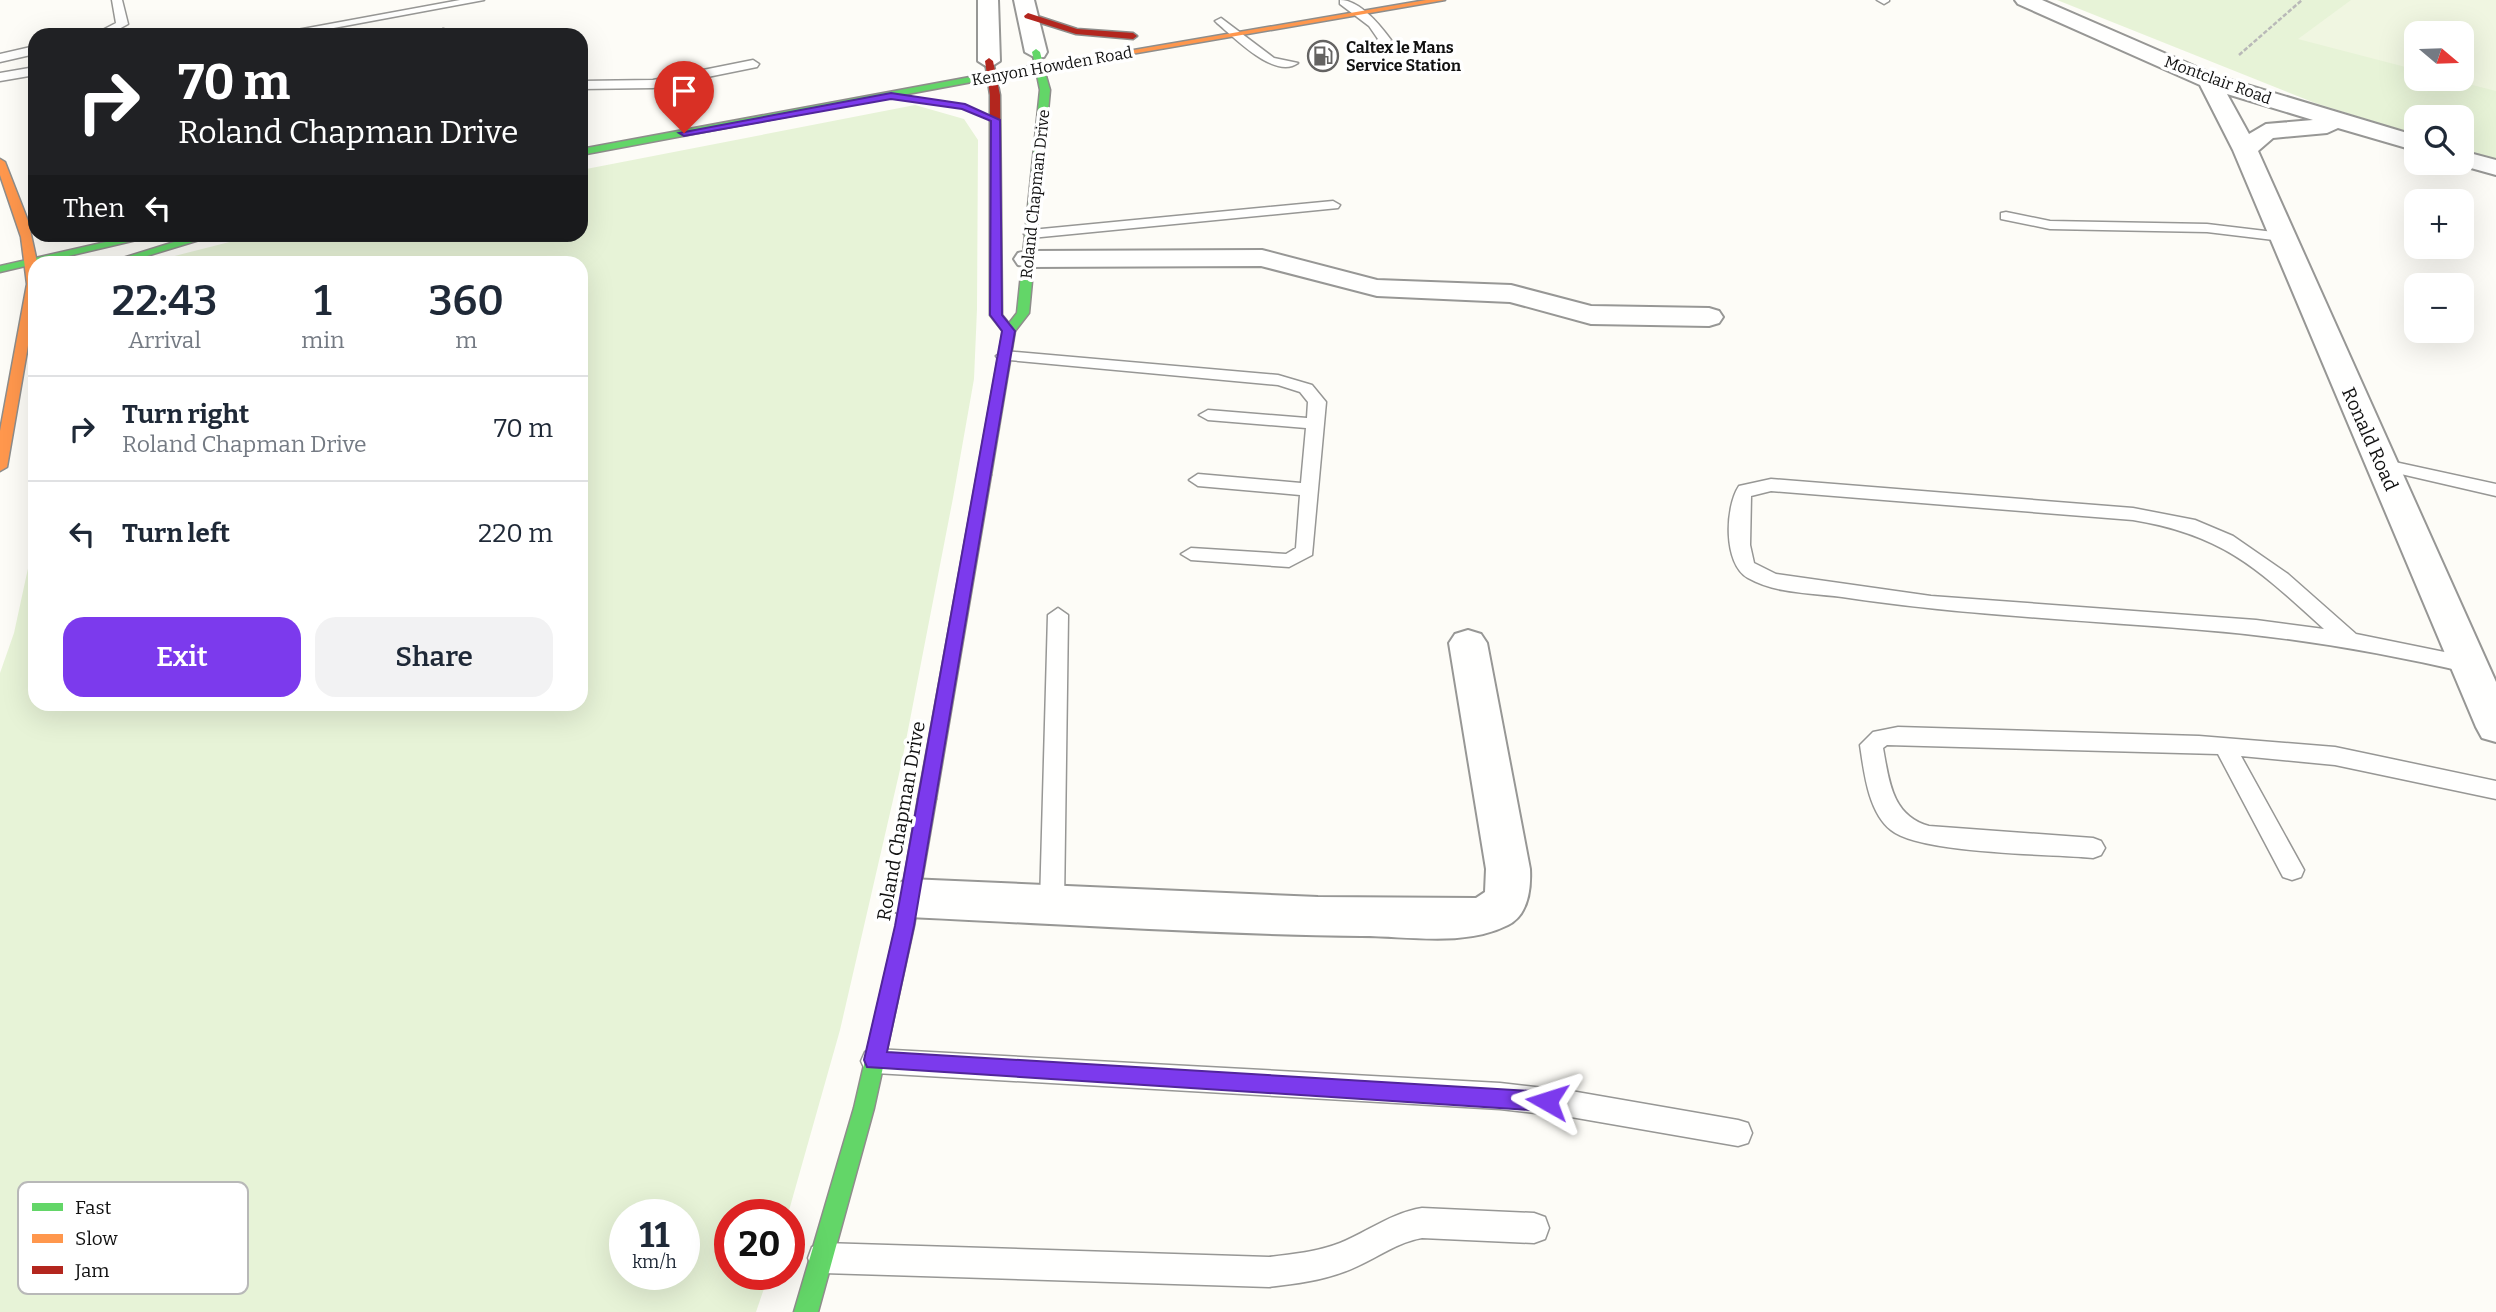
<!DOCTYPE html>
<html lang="en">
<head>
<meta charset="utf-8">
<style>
	body { margin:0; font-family:Bitter,serif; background:#f2f2f3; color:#1f2937; height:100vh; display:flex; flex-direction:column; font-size:26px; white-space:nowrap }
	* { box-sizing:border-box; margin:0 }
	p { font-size:23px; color:#747a83 }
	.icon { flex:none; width:38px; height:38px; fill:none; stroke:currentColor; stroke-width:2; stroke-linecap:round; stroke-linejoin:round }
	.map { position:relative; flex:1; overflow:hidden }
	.panel { position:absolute; left:28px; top:256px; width:560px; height:455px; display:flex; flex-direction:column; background:#fff; border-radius:21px; box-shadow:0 7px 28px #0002 }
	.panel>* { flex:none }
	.top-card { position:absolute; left:28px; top:28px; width:560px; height:214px; border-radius:21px; box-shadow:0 7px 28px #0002; background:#202124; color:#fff; overflow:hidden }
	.needle { width:46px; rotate:109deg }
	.controls { position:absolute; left:2404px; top:21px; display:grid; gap:14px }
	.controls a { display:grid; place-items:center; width:70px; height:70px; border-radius:14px; background:#fff; box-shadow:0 7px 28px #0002; font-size:35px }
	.speed { position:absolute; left:609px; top:1199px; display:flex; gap:14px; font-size:35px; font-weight:700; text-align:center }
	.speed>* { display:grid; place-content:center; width:91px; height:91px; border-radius:50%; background:#fff; box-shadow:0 7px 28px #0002; line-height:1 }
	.speed small { font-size:18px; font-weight:400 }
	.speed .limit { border:10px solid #d22; background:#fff; color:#111 }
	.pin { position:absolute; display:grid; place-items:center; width:60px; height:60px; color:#fff; margin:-72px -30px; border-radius:50% 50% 50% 0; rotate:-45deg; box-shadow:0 0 7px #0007 }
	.pin .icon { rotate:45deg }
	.me { position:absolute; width:77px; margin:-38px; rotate:276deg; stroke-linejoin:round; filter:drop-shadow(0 0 5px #0008) }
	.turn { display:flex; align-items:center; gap:24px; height:147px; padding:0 35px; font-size:32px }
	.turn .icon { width:91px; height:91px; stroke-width:2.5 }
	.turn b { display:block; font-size:49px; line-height:60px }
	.then { display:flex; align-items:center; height:66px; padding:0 35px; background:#0003; gap:14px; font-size:26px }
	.eta { display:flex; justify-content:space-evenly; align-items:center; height:119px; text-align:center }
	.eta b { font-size:42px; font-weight:600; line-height:49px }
	.cta { display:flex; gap:14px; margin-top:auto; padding:14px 35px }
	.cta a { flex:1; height:80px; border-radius:21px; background:#7c3aed; color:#fff; font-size:28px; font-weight:600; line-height:80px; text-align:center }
	.cta a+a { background:#f2f2f3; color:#1f2937 }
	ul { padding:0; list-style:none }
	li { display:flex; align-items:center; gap:21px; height:105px; padding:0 35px; border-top:2px solid #e0e1e3 }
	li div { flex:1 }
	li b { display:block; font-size:26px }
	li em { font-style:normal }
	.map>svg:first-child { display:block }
	.green { fill:#e7f3d7; fill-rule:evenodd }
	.pitch { fill:#f0f6e1 }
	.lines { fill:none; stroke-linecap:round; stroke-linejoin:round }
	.lane-casing { stroke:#979795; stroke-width:3 }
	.street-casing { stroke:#979795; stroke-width:4 }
	.fast-casing { stroke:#8e8d8b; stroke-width:3 }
	.slow-casing { stroke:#8e8d8b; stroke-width:3 }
	.jam-casing { stroke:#8e8d8b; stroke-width:3 }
	.path { stroke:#b9b9b8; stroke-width:2.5; stroke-dasharray:4.5 2; stroke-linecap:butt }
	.lane { fill:#fffffe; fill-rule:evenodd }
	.street { fill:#fffffe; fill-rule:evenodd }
	.fast { fill:#63d668; fill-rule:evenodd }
	.slow { fill:#ff974d; fill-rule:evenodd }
	.jam { fill:#b3261e; fill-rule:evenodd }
	.route { fill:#7c3aed; stroke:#51269a; stroke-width:2 }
	.labels { text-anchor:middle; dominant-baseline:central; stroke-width:7; stroke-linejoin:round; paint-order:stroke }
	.far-poi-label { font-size:16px; font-weight:bold; fill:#111; stroke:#fff; text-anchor:start }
	.far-street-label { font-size:16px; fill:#111; stroke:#fff }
	.street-label { font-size:19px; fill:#111; stroke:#fff }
	.key { fill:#fff; stroke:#b8b8b8; stroke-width:2 }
	.key-label { font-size:19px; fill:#111 }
</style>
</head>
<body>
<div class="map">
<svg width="2496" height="1312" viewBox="0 0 2496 1312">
	<rect width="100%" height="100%" fill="#fdfcf7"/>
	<!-- green -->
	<path class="green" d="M 2057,0 L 2496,0 L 2496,159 L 2462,149 L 2462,117 L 2417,117 L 2417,135 L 2315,103 ZM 2417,33 L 2462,33 L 2462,79 L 2417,79 Z
		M 915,105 L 964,119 L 978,140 L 977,309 L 974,379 L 953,498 L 902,761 L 840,1030 L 788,1214 L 730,1214 L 730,1274 L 769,1274 L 756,1312 L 0,1312 L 0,673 L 14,633 L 35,536 L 35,704 L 581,704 L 581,262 L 151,262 L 257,235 L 581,234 L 581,170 ZM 625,1214 L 684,1214 L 684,1274 L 625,1274 Z"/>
	<!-- pitch -->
	<path class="pitch" d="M 2351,0 L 2496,0 L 2496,91 L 2449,79 L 2462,79 L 2462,33 L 2417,33 L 2417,70 L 2298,39 Z"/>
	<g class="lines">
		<!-- lane casing -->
		<g class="lane-casing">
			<path id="lane" d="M 112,0 L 122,0 L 128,24 L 108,35 L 93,35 L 116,23 Z
				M 460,0 L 484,0 L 296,35 L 270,35 Z
				M 1340,0 C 1360,0 1380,25 1391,40 C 1385,46 1373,53 1365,50 L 1365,46 L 1378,39 L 1369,26 L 1340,4 Z
				M 1877,0 L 1889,0 L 1889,1 L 1884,4 Z
				M 1221,18 L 1274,58 L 1298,63 C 1275,80 1235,38 1217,23 L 1215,21 Z
				M 443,29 L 447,30 L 448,35 L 436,35 Z
				M 35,46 L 35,54 L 0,62 L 0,54 Z
				M 753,60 L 759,64 L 757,67 L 653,88 L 581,89 L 581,81 L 653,80 Z
				M 35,67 L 35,75 L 0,81 L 0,73 Z
				M 1333,201 L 1340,205 L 1338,208 L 1031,238 L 1024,234 L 1031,230 Z
				M 2006,212 L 2050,221 L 2207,224 L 2282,233 L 2289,237 L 2282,241 L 2207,232 L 2050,229 L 2001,219 L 2001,213 Z
				M 1004,351 L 1278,375 L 1312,385 L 1326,402 L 1312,555 L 1289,567 L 1191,560 L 1181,554 L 1191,548 L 1286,554 L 1296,548 L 1300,495 L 1198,486 L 1189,480 L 1198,474 L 1301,483 L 1306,428 L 1208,420 L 1199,415 L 1208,410 L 1307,418 L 1308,402 L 1300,392 L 1278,385 L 998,359 L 996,356 Z
				M 2381,459 L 2496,484 L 2496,496 L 2375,468 L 2372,464 Z
				M 1771,479 L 2133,508 L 2195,520 L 2233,536 L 2288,574 L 2356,634 L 2469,657 L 2476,660 L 2480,665 L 2476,670 L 2469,673 C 2380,652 2292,637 2202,630 C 2081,620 1961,615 1842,597 C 1812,593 1776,594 1748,578 C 1723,564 1725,507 1739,486 ZM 1771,491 L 2133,520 C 2224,535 2258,569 2324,629 L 2256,620 L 1931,596 L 1776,574 L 1754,563 L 1750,545 L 1751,496 Z
				M 1058,608 L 1068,615 L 1064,904 L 1061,911 L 1052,914 L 1043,911 L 1040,904 L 1048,615 Z
				M 1898,727 L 2199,736 L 2335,747 L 2496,781 L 2496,799 L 2335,765 L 2241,756 L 2304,870 L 2301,877 L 2292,880 L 2283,877 L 2218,754 L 1887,745 L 1883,748 C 1889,781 1892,816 1929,826 L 2093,838 L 2101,841 L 2105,848 L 2101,855 L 2093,858 C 2051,854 1920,854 1891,830 C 1868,812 1864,771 1860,745 L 1873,732 Z
				M 875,1049 L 1500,1083 L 1571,1091 L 1738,1120 L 1748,1123 L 1752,1133 L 1748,1143 L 1738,1146 L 1571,1117 L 1500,1109 L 875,1073 L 865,1070 L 861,1061 L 865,1052 Z
				M 1422,1208 L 1534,1213 L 1545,1217 L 1549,1228 L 1545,1239 L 1534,1243 L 1422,1238 C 1398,1242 1380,1256 1358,1266 C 1329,1280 1300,1283 1269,1287 L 823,1273 L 812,1269 L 808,1258 L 812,1247 L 823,1243 L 1269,1257 C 1293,1254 1317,1252 1340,1243 C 1369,1231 1391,1213 1422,1208 Z"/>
		</g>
		<!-- street casing -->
		<g class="street-casing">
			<path id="street" d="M 978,0 L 998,0 L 1000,61 L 989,68 L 978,61 Z
				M 1014,0 L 1034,0 L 1047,52 L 1044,57 L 1036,58 L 1025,52 Z
				M 2015,0 L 2042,0 L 2217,76 L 2417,136 L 2417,151 L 2338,128 L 2327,133 L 2273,138 L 2258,151 L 2496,682 L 2496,742 L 2482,738 L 2476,727 L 2233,150 L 2200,85 L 2018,4 ZM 2227,94 L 2313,120 L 2266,124 L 2249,134 Z
				M 2462,151 L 2496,160 L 2496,175 L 2453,163 L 2462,163 Z
				M 1262,250 L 1377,280 L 1511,285 L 1591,306 L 1709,308 L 1719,311 L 1723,317 L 1719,323 L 1709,326 L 1591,324 L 1510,302 L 1377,296 L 1261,266 L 1028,267 L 1018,265 L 1014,259 L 1018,253 L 1028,251 Z
				M 1468,630 L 1481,634 L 1487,643 L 1530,869 C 1531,889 1528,915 1508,925 C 1465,947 1408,936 1361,936 C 1210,934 1060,924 909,917 L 893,911 L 886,898 L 893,885 L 909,879 L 1318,897 L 1476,898 L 1485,892 L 1486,869 L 1449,643 L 1455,634 Z"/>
		</g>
		<!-- fast casing -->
		<g class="fast-casing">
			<path id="fast" d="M 1036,49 L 1040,52 L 1043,64 L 1056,61 L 1060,64 L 1044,69 L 1050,90 L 1029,313 L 1015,331 L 991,475 L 984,479 L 977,475 L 1003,331 L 1017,313 L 1040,90 L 1036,70 L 581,155 L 581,149 L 1035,65 L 1032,52 Z
				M 141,234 L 162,234 L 0,272 L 0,266 Z
				M 200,234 L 219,234 L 127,262 L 110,262 Z
				M 927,792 L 933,794 L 936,799 L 914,926 L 874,1108 L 818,1312 L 794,1312 L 854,1108 L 896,926 L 918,799 L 921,794 Z"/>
		</g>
		<!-- slow casing -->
		<g class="slow-casing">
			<path id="slow" d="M 1426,0 L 1445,0 L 1056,67 L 1052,64 Z
				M 0,159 L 5,162 L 28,221 L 37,262 L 35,262 L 35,305 L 7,467 L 0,471 L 0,431 L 27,284 L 21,237 L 0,175 Z"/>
		</g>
		<!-- jam casing -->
		<g class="jam-casing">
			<path id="jam" d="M 1028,13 L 1077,29 L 1133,33 L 1137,36 L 1133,39 L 1076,34 L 1025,18 L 1024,16 Z
				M 989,58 L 993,61 L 1000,95 L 1002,315 L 1015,331 L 1009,335 L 1005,334 L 990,315 L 990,95 L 985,61 Z
				M 984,471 L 991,475 L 936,799 L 933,804 L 927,806 L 921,804 L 918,799 L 977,475 Z"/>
		</g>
		<!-- path -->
		<path class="path" d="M 2239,55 L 2302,0"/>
		<!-- lane -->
		<use href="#lane" class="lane"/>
		<!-- street -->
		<use href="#street" class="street"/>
		<!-- fast -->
		<use href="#fast" class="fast"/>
		<!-- slow -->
		<use href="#slow" class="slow"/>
		<!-- jam -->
		<use href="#jam" class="jam"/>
	</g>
	<!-- route -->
	<path class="route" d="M 891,93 L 965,104 L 1000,120 L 1002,315 L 1015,331 L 914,926 L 887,1052 L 1547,1092 L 1555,1094 L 1558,1101 L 1555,1108 L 1547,1111 L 867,1067 L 864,1060 L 895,926 L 1002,331 L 990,315 L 991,121 L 962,109 L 891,99 L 684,136 L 679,133 Z"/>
	<!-- icons -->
	<defs>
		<g id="fuel-ring" transform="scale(1.575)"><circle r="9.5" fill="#fff" stroke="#646362" stroke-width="1.5"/><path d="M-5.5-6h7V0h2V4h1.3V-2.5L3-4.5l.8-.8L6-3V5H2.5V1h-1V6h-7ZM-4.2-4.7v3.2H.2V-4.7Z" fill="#646362"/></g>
	</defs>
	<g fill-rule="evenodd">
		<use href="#fuel-ring" x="1323" y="56"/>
	</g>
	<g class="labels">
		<!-- far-poi labels -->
		<g class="far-poi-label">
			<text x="1346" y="47">Caltex le Mans<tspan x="1346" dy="18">Service Station</tspan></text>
		</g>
		<!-- far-street labels -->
		<g class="far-street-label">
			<text transform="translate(1052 66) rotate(-10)">Kenyon Howden Road</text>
			<text transform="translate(2218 80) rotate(20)">Montclair Road</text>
			<text transform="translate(1035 194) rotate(-84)">Roland Chapman Drive</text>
		</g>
		<!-- street labels -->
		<g class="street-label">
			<text transform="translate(2370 439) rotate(66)">Ronald Road</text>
			<text transform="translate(901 821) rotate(-80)">Roland Chapman Drive</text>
		</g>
	</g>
	<!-- legend -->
	<rect x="18" y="1182" width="230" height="112" rx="10" class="key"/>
	<rect x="32" y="1203" width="31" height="8" fill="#63d668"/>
	<rect x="32" y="1234" width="31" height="9" fill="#ff974d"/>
	<rect x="32" y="1266" width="31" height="8" fill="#b3261e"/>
	<g class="key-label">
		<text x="75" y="1214">Fast</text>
		<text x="75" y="1245">Slow</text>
		<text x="75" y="1277">Jam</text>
	</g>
</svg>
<div class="controls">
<a><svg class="needle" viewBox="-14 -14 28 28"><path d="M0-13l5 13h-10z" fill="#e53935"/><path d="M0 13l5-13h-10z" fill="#747a83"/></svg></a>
<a><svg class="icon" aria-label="search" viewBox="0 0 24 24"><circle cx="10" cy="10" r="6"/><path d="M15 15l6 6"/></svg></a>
<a>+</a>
<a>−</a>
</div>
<div class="speed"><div>11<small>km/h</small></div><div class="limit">20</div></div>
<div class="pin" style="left:684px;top:133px;background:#d93025"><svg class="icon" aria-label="arrive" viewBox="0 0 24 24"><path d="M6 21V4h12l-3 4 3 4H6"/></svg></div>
<svg class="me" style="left:1547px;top:1101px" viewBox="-20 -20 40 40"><path d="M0-17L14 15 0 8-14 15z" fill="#7c3aed" stroke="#fff" stroke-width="4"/></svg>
<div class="top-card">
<div class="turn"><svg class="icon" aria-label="right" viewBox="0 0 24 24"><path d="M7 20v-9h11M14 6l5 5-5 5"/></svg><div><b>70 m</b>Roland Chapman Drive</div></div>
<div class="then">Then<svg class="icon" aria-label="left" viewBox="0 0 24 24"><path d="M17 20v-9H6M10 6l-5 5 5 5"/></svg></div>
</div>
<section class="panel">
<div class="eta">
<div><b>22:43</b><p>Arrival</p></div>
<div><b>1</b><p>min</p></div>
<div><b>360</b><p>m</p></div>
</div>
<ul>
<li><svg class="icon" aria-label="right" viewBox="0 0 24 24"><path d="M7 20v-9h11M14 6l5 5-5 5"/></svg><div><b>Turn right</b><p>Roland Chapman Drive</p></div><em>70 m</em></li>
<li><svg class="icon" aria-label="left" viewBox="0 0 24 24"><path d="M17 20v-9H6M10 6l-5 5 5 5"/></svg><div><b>Turn left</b></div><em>220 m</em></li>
</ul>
<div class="cta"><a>Exit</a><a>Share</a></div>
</section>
</div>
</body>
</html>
